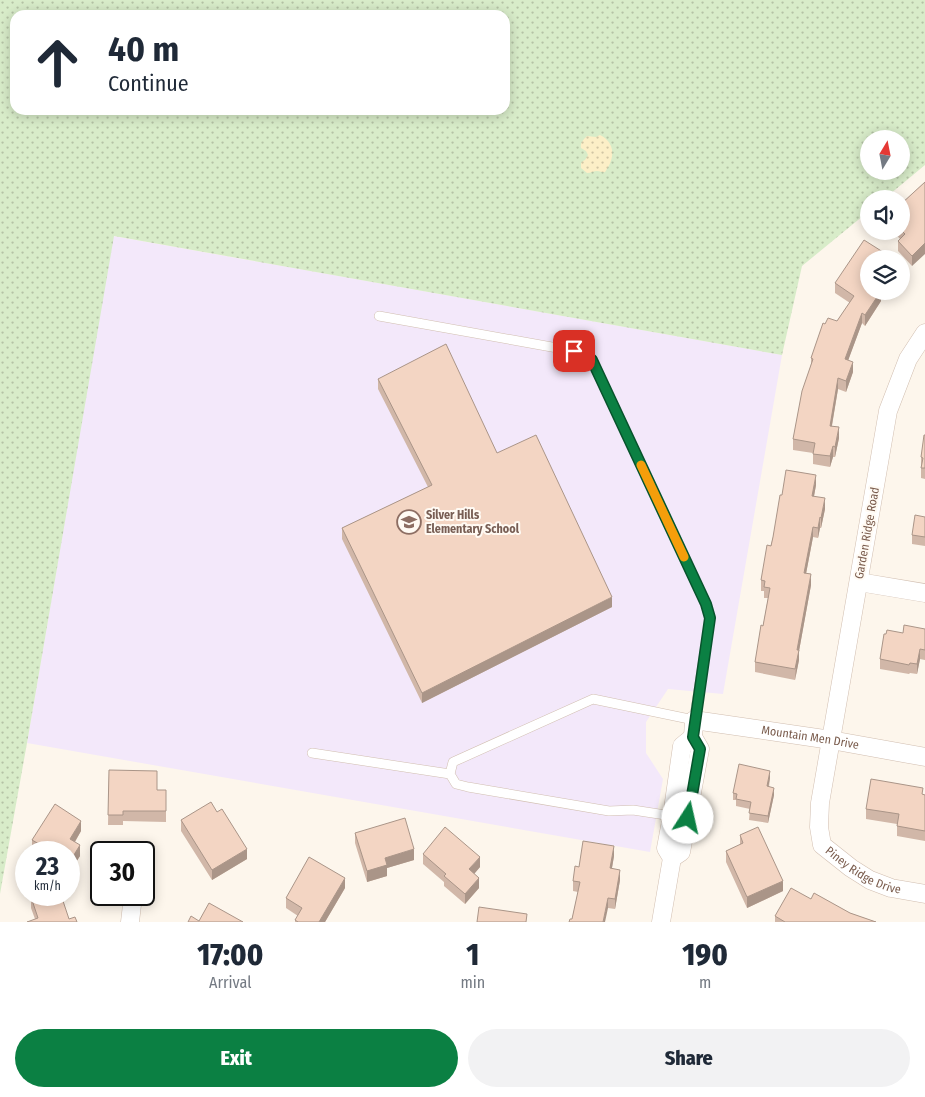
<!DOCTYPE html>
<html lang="en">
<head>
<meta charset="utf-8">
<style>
	body { margin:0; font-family:"Fira Sans Condensed",sans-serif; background:#f2f2f3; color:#1f2937; height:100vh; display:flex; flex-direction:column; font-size:19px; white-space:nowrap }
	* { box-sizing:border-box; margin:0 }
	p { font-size:16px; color:#747a83 }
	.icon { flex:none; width:28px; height:28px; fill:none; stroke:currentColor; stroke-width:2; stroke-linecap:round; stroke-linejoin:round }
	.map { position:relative; height:922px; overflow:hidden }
	.sheet { display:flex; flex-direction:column; background:#fff; flex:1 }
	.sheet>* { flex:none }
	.top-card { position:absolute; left:10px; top:10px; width:500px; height:105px; border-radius:15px; box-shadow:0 2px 12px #0003; background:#fff; color:#1f2937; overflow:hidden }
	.needle { width:32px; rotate:10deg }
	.buttons { position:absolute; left:860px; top:130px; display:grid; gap:10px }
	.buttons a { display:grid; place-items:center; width:50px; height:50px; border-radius:50%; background:#fff; box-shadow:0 2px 12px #0003; font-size:25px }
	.speed { position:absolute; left:15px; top:841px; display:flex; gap:10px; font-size:25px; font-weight:700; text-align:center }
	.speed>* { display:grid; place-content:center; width:65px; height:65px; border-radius:50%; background:#fff; box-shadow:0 2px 12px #0003; line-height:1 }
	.speed small { font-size:12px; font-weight:400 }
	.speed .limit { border:2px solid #111; border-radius:8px; background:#fff; color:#111 }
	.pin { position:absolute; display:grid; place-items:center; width:42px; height:42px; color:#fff; margin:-21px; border-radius:10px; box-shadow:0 2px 8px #0006 }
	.me { position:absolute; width:55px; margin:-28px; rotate:10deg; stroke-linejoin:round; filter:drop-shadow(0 0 4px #0008) }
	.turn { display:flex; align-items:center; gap:18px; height:105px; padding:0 15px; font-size:22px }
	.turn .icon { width:65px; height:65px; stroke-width:2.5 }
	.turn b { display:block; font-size:35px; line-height:42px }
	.eta { display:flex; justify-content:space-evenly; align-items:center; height:85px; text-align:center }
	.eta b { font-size:30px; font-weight:800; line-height:35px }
	.primary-button { display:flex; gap:10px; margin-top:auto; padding:10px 15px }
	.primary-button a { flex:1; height:58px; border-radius:30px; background:#0b8043; color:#fff; font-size:20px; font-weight:800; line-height:58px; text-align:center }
	.primary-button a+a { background:#f2f2f3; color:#1f2937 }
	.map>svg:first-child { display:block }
	.education { fill:#f3e8fa }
	.grass { fill:url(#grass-dots); fill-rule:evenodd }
	.sand { fill:url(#sand-dots) }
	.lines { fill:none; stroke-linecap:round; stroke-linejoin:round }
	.lane-casing { stroke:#d1beb0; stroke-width:10 }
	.street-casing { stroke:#d1beb0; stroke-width:19 }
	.lane { stroke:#fff; stroke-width:9 }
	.street { stroke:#fff; stroke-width:18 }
	.wall { fill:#d1b7a8 }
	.shaded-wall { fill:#aa9588 }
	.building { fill:#f3d5c3; stroke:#aa9588 }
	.route-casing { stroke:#07532c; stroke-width:12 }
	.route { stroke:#0b8043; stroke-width:9 }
	.slow { stroke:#f59e0b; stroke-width:9 }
	.labels { text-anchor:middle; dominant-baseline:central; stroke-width:4; stroke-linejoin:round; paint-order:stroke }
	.education-label { font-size:12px; font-weight:bold; fill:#785e54; stroke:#fffaf3; text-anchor:start }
	.street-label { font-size:12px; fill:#7a5c4d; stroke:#fffaf3 }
</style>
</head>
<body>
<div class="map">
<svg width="925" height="922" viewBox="0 0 925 922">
	<defs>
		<pattern id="grass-dots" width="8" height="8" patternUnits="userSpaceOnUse" patternTransform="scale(1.25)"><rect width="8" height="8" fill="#d8ecc9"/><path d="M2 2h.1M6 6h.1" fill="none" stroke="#b4c2a5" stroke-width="1.8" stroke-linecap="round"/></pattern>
		<pattern id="sand-dots" width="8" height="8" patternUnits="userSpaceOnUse" patternTransform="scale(1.25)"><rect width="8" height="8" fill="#fcefc7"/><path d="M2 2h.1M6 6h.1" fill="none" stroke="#d1c5a4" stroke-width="1.8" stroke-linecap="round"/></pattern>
	</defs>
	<rect width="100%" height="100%" fill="#fdf6ec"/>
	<!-- education -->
	<path class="education" d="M 113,236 L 782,355 L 723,694 L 668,689 L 646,722 L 646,753 L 663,779 L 650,852 L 27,743 Z"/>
	<!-- grass -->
	<path class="grass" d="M 0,0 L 925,0 L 925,165 L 884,199 L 869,199 L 869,211 L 802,266 L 782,355 L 114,236 L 27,743 L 0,894 ZM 15,15 L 505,15 L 505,110 L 15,110 ZM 869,139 L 901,139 L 901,171 L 869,171 Z"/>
	<!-- sand -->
	<path class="sand" d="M 600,135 C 616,143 615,159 605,172 C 602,173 601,171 597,171 C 594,171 591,173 587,173 L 581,168 L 581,163 L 583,161 L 585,160 L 588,155 L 586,151 L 581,148 C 580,143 583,140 587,136 L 596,137 Z"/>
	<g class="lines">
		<!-- lane casing -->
		<g class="lane-casing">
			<path id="lane" d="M 379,316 L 574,351 L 585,354 L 592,360 L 706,604 L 710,617 L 694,720 L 593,699 L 453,762 L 450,774 L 456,784 L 468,787 L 609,811 L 633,810 L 672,816
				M 312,753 L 450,774"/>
		</g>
		<!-- street casing -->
		<g class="street-casing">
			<g id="street">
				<path id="s1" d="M 925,333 L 908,359 L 888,411 L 820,803 L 819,827 L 822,845 L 851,868 L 870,880 L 891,888 L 925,894"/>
				<path d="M 859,582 L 925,593"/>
				<path id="s2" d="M 672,858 L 681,852 L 700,749 L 693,737 L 694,720 L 831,740 L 925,757"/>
				<path d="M 130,922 L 133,896"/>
				<path d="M 661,922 L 672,858 L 666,848 L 672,816 L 682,746 L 693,737"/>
			</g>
		</g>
		<!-- lane -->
		<use href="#lane" class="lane"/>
		<!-- street -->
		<use href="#street" class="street"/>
	</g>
	<!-- wall -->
	<path class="wall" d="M 925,182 L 912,266 L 898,251 L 898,241 L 900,239 L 893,231 L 901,231 L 901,204 Z
		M 869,259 L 881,301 L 865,326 L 862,323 L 848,360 L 853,372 L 846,392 L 838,389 L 832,426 L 839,438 L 835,457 L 833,457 L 830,467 L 813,464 L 813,453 L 793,450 L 793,439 L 811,364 L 811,358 L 825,324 L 837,321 L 850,303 L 835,293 L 835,283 Z
		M 378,379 L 497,453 L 612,607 L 422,703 L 342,539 L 342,528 L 428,487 L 378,389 Z
		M 925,435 L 925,479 L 921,478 L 921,457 Z
		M 816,485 L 814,496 L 825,509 L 821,528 L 820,528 L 818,538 L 813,537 L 806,574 L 811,585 L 799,651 L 799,660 L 795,680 L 755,672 L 755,662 L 763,626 L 768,598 L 764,598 L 764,591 L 761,591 L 761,580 L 773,537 L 782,495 Z
		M 925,517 L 925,546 L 912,544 L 912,535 Z
		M 925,629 L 925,660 L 920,659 L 917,674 L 910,673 L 909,674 L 880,669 L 880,659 L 903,633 Z
		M 109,770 L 157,790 L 166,790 L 166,822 L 123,821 L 123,825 L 108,825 Z
		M 770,778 L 769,787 L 774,795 L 768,823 L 749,820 L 750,809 L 736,806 L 736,800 L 733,800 L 733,793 Z
		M 923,794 L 925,795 L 925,841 L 897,836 L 897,824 L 866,819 L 866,809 Z
		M 181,820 L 247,859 L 212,880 L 181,831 Z
		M 81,831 L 75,842 L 80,856 L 69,873 L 69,852 L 36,852 L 32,850 L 32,840 Z
		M 355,833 L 414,860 L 387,868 L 387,876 L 367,882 L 355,843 Z
		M 740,835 L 783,891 L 747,908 L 726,862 L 726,851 L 740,845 Z
		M 423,854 L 480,867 L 474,874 L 479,888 L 465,904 L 444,886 L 444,882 L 423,864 Z
		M 614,856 L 612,868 L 620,880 L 615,909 L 608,908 L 572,919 L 578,892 L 573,891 L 573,881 L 579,867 Z
		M 345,888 L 325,922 L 295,922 L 295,920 L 298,916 L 286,908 L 286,898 Z
		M 31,897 L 69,919 L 77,922 L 35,919 L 31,908 Z
		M 811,899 L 850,913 L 876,922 L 775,922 L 775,916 Z"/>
	<!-- shaded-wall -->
	<path class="shaded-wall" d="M 925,243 L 925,254 L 912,266 L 912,256 Z
		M 881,291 L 881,301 L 865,326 L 865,315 Z
		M 862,313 L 862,323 L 845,369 L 845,359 Z
		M 853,362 L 853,372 L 846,392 L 846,381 Z
		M 838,378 L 838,389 L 830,436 L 830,426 Z
		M 839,427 L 839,438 L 835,457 L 835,447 Z
		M 833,446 L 833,457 L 830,467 L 830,456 Z
		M 816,475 L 816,485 L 812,507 L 812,496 Z
		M 825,498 L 825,509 L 821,528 L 821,518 Z
		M 820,517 L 820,528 L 818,538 L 818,528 Z
		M 813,527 L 813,537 L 804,584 L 804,573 Z
		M 811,574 L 811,585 L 799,651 L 799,660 L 795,680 L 797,650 Z
		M 612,597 L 612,607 L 422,703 L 422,693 Z
		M 920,649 L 920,659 L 917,674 L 917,664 Z
		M 770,771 L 770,778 L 767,793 L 767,786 Z
		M 774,788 L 774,795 L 768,823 L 768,816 Z
		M 81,821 L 81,831 L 70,850 L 70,839 Z
		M 80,845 L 80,856 L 69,873 L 69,863 Z
		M 614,846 L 614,856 L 610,879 L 610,868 Z
		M 247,849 L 247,859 L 212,880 L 212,870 Z
		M 414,849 L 414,860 L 387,868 L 387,876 L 367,882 L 367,871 L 385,858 Z
		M 480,857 L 480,867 L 469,880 L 469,869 Z
		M 620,870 L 620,880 L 615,909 L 615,899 Z
		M 345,878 L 345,888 L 325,922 L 319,922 Z
		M 479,878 L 479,888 L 465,904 L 465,894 Z
		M 783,881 L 783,891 L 747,908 L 747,897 Z
		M 608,898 L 608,908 L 605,922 L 603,922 Z"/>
	<!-- building -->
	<path class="building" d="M 925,182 L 925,243 L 912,256 L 898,241 L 905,234 L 901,230 L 901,204 Z
		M 864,240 L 894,259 L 869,259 L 869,291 L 881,291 L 865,315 L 862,313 L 845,359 L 853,362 L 846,381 L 838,378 L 830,426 L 839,427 L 835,447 L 833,446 L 830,456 L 813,454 L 815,443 L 793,439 L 802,391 L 813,359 L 811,358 L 823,323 L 825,324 L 828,318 L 837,321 L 854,296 L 835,283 Z
		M 446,344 L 497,453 L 536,435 L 612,597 L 422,693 L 342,528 L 432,485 L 378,379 Z
		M 924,435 L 925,435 L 925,468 L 921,468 L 923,458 L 921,457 Z
		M 786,470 L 816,475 L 812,496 L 825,498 L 821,518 L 820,517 L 818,528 L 813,527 L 804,573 L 811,574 L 797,650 L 799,650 L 795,669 L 755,662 L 761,625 L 763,626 L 770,588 L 764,587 L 765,581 L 761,580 L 767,545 L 771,546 L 773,537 L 780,495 L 782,495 Z
		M 915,515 L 925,517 L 925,537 L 912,535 Z
		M 904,625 L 925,629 L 925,650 L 920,649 L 917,664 L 910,663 L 909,665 L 880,659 L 884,634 L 886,634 L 887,630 L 903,633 Z
		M 739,764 L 770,771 L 767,786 L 774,788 L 768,816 L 749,813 L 751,802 L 736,799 L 737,794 L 733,793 Z
		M 109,770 L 157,771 L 157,790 L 166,790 L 166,811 L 123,811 L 123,815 L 108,815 Z
		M 871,779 L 923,788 L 922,794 L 925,795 L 925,831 L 897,826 L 899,814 L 866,809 Z
		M 211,802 L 217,812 L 222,809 L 247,849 L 212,870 L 181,820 Z
		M 55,804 L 81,821 L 70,839 L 80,845 L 69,863 L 69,852 L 53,852 L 32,840 Z
		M 405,818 L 414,849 L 385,858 L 387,865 L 367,871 L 355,833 Z
		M 445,827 L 480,857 L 469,869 L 479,878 L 465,894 L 444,876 L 446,874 L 423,854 Z
		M 758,827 L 783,881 L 747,897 L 726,851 L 743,843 L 740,835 Z
		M 583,841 L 614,846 L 610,868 L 620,870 L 615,899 L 608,898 L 603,922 L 569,922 L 570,919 L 572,919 L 580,882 L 573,881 L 575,866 L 579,867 Z
		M 309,857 L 345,878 L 319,922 L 298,922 L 295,920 L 302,908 L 286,898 Z
		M 791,888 L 811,899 L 814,893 L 850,913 L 876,922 L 785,922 L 775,916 Z
		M 39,895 L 61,895 L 69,919 L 75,917 L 77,922 L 27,922 L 38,918 L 31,897 Z
		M 209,903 L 243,922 L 188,922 L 191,916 L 199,921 Z
		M 479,907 L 527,914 L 526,922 L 477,922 Z"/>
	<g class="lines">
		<!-- route casing -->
		<g class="route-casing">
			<path id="route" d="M 574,351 L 586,354 L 592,360 L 706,604 L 710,618 L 693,737 L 700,749 L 688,818"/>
		</g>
		<!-- route -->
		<use href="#route" class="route"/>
		<!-- slow -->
		<path class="slow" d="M 641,465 L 684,557"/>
	</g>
	<!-- icons -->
	<defs>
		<g id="school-ring" transform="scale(1.25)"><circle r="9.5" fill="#fffaf3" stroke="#8d6e63" stroke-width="1.5"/><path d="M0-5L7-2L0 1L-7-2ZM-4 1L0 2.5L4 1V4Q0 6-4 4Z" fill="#8d6e63"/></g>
	</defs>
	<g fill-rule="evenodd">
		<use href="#school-ring" x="409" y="522"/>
	</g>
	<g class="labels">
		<!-- education labels -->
		<g class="education-label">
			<text x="426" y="515">Silver Hills<tspan x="426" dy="14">Elementary School</tspan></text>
		</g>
		<!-- street labels -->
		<g class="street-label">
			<text transform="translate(867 533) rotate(-80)">Garden Ridge Road</text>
			<text stroke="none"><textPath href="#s2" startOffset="264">Mountain Men Drive</textPath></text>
			<text stroke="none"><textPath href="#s1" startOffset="576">Piney Ridge Drive</textPath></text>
		</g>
	</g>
</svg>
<div class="buttons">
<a><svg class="needle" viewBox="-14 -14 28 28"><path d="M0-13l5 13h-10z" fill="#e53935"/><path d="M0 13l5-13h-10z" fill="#747a83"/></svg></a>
<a><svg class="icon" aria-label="sound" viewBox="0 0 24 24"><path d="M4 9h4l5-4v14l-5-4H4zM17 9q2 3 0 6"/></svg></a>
<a><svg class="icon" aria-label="layers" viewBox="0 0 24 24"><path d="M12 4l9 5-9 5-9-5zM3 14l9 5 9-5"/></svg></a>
</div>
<div class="speed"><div>23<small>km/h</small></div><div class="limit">30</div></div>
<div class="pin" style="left:574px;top:351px;background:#d93025"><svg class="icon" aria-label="arrive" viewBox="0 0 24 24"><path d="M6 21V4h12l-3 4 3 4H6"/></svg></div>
<svg class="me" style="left:688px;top:818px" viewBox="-20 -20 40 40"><circle r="19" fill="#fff"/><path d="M0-13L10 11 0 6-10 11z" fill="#0b8043"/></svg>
<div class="top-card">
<div class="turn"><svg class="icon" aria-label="ahead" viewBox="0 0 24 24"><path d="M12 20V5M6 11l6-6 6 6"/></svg><div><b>40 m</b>Continue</div></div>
</div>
</div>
<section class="sheet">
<div class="eta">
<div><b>17:00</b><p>Arrival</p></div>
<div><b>1</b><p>min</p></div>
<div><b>190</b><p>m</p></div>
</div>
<div class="primary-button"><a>Exit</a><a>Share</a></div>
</section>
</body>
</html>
